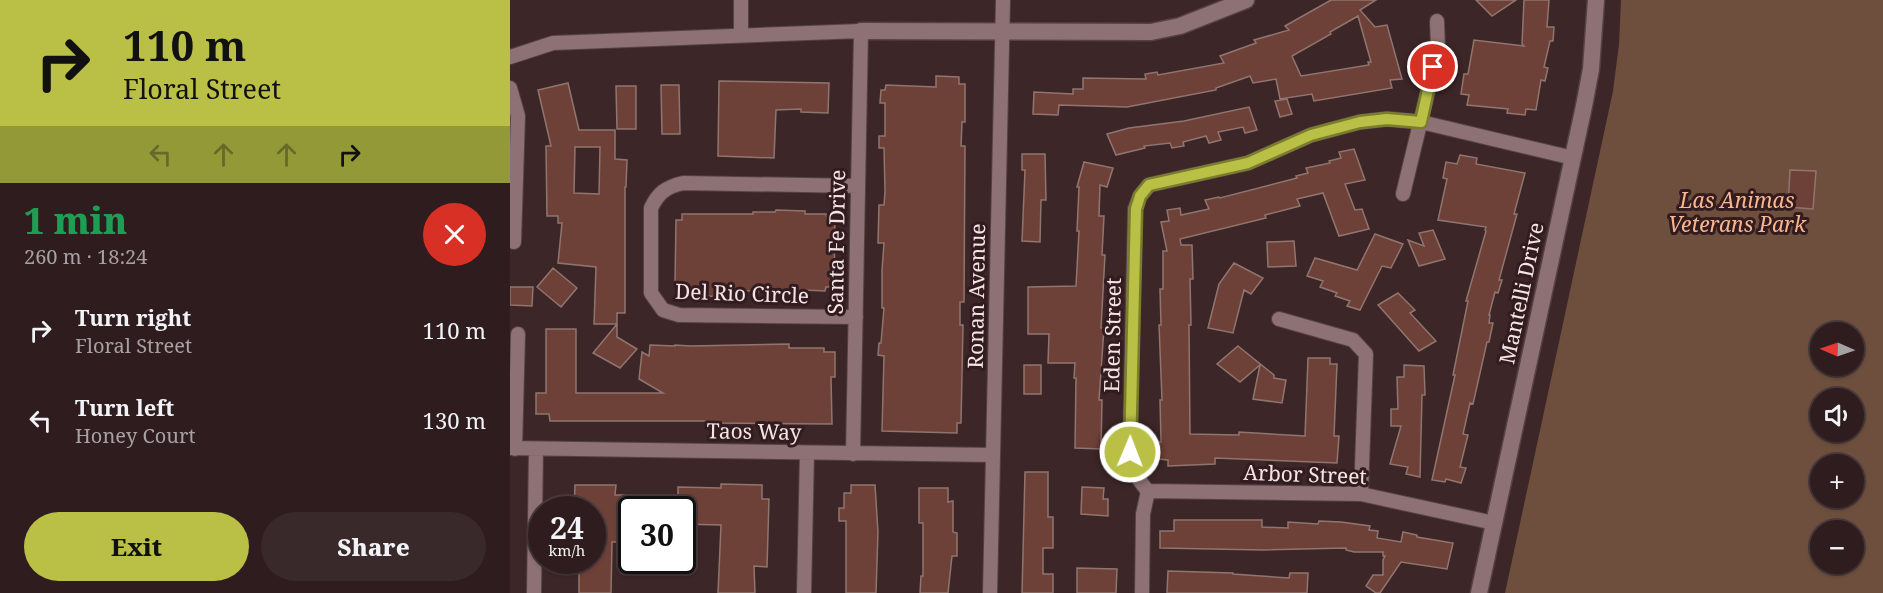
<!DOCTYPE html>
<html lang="en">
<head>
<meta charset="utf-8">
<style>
	body { margin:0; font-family:"Noto Serif",serif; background:#3a292b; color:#f1f3f6; height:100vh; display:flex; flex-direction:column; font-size:22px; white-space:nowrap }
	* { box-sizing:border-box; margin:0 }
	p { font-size:20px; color:#a7a1a4 }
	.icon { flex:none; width:33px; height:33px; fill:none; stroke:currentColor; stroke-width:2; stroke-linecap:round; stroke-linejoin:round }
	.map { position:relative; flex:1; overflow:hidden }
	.panel { display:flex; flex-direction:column; background:#2e1c1e; width:510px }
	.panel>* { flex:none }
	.hud { background:#bac045; color:#111; overflow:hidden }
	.needle { width:39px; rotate:272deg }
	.tools { position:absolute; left:1300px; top:322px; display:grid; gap:12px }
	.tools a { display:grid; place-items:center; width:54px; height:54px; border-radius:50%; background:#2e1c1e; box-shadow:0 2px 4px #0004,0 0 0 2px #493a3c; font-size:30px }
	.speed { position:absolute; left:18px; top:496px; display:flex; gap:12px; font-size:30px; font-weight:700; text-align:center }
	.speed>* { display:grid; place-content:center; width:78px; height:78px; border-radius:50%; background:#2e1c1e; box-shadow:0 2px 4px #0004,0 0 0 2px #493a3c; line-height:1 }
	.speed small { font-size:15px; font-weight:400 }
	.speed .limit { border:3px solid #111; border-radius:9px; background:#fff; color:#111 }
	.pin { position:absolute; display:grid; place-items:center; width:51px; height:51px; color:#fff; margin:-26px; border:3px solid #fff; border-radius:50%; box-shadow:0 2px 6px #0007 }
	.me { position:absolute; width:66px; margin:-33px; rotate:1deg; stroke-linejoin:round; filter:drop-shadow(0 0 4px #0008) }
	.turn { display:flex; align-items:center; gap:21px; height:126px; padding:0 24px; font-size:27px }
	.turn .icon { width:78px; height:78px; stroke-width:2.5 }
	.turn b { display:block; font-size:42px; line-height:51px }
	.lanes { display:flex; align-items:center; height:57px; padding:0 24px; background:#0003; justify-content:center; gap:30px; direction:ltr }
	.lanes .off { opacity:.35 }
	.round { display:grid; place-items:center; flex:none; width:63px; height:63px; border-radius:32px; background:#3a292b }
	.headline { display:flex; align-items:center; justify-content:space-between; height:102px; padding:0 24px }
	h1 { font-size:36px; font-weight:800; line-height:45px; color:#1e9e55 }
	.cta { display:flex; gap:12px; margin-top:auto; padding:12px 24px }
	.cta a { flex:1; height:69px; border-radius:36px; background:#bac045; color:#111; font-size:24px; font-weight:800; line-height:69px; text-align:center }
	.cta a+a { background:#3a292b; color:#f1f3f6 }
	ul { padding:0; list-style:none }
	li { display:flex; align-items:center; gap:18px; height:90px; padding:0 24px }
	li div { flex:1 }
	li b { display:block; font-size:22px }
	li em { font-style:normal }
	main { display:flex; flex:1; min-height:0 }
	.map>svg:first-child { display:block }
	.green { fill:#6e4f3d; fill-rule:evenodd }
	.building { fill:#6e4138; stroke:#90756f; stroke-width:1.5; fill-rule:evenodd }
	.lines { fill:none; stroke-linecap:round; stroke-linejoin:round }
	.minor-casing { stroke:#554244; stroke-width:16 }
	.tertiary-casing { stroke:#554244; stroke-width:19 }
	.minor { stroke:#8d7174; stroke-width:14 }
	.tertiary { stroke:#8d7174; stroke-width:16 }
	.route-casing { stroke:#797d2d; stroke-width:15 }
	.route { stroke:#bac045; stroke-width:10 }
	.labels { text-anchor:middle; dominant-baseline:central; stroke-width:6; stroke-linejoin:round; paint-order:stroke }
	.park-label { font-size:21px; font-style:italic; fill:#fab78f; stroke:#321c1f }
	.street-label { font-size:21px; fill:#f5e5e6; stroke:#321c1f }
</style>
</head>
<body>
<main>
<section class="panel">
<div class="hud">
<div class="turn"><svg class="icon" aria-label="right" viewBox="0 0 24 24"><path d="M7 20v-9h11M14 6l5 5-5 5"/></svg><div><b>110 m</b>Floral Street</div></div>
<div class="lanes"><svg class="icon off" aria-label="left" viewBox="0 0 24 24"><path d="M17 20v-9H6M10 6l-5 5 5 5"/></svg><svg class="icon off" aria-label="ahead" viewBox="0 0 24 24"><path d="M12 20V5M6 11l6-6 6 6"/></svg><svg class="icon off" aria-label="ahead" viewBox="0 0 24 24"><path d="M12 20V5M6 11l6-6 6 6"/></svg><svg class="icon" aria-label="right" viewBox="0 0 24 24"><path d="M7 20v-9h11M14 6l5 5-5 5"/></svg></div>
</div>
<div class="headline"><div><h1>1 min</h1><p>260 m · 18:24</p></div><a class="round" style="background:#d93025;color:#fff"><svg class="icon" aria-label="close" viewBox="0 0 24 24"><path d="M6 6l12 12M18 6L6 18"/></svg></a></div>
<ul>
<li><svg class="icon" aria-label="right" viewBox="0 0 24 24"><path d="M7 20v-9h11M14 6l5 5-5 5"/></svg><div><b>Turn right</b><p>Floral Street</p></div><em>110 m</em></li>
<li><svg class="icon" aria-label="left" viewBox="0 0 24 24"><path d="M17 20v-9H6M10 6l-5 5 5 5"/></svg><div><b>Turn left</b><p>Honey Court</p></div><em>130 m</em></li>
</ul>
<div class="cta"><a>Exit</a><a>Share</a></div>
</section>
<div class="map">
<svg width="1373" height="593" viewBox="0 0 1373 593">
	<rect width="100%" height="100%" fill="#3d2628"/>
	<!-- green -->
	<path class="green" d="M 1111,0 L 1373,0 L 1373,593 L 995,593 L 1103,91 L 1109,44 ZM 1311,333 L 1344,333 L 1344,366 L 1311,366 ZM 1311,399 L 1344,399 L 1344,432 L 1311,432 ZM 1311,465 L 1344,465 L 1344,498 L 1311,498 ZM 1311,531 L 1344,531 L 1344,564 L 1311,564 Z"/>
	<!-- building -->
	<path class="building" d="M 821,0 L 866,0 L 850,10 L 865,27 L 877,25 L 892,79 L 880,80 L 882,88 L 804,101 L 802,94 L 770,99 L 766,79 L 743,83 L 740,76 L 706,88 L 706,90 L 617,107 L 549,105 L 548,115 L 523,114 L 524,92 L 563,94 L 563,89 L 573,89 L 573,78 L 636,79 L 635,74 L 647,72 L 648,75 L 714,63 L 710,56 L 746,43 L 744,40 L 779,30 L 775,26 ZM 848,16 L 861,62 L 858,62 L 859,65 L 791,76 L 782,56 L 821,34 L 820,32 Z
		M 966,0 L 1006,0 L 982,16 Z
		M 1014,0 L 1039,0 L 1037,27 L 1044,27 L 1043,41 L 1040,41 L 1034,67 L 1038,68 L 1035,81 L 1031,80 L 1026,110 L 1016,109 L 1015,115 L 997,113 L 998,109 L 957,105 L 959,95 L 951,94 L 954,74 L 958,74 L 964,40 L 1014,46 L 1012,44 Z
		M 426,76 L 449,77 L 449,84 L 455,84 L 455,122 L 452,122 L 451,146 L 455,146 L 454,302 L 450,302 L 450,325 L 453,325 L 451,423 L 447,423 L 447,433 L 372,431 L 374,356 L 368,355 L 369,343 L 371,343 L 374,308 L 372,308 L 372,270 L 374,243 L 368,243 L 369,205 L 374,205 L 375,191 L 374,148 L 369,148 L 369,136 L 375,136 L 375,103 L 370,103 L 371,90 L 375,90 L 376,85 L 426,87 Z
		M 209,81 L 319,83 L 318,113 L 291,112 L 291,109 L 266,110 L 264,158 L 208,156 Z
		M 58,83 L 69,130 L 105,130 L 105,159 L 117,160 L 116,187 L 115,187 L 115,313 L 107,313 L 107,324 L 84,324 L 86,267 L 48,263 L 52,223 L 48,223 L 48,216 L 37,216 L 36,146 L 41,146 L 28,90 ZM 65,147 L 90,147 L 89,194 L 64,193 Z
		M 151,85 L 169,85 L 170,134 L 152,134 Z
		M 106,86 L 126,86 L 126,129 L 107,129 Z
		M 777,99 L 782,114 L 770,117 L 765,101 Z
		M 739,107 L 747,130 L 735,133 L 733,127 L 708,132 L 711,140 L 699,143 L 696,136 L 673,142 L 674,146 L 662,148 L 660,143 L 634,146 L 635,148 L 606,155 L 597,134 L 619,128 L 674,121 Z
		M 844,149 L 855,180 L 835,184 L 845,210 L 852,209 L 859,229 L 829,236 L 813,193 L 787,199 L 790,206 L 755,215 L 756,218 L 670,239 L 671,245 L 682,245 L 683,279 L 680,279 L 681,325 L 679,325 L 680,434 L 729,435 L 729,432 L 795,436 L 798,358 L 820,358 L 820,364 L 827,364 L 824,436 L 829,436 L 827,463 L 705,458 L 705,464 L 658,466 L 658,460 L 648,459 L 648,442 L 651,442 L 650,400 L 652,400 L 649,325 L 651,325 L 650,289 L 653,289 L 653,251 L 657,251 L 651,222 L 659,221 L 657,210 L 670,208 L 671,215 L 699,209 L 695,200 L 709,197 L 710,198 L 787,178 L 786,176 L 798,173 L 796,168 L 820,163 L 819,161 L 831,158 L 829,152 Z
		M 512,154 L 535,154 L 536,200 L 531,200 L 530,242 L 512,241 L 515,170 L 512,170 Z
		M 950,155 L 967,158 L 966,164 L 1015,173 L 1004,214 L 1007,214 L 989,280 L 992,280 L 988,293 L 985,292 L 979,315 L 980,315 L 979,323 L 983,323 L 979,342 L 977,342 L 963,404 L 960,403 L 953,434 L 958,435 L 950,467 L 956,468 L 951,483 L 936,479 L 935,482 L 922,480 L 945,375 L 943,375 L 958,301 L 956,301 L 976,231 L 975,230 L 976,227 L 928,220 L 937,179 L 933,178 L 936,162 L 947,164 Z
		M 574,162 L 603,168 L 597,187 L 590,185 L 589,216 L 594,216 L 592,255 L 595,255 L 591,328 L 594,328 L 589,400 L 592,400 L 591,449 L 565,448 L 566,378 L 564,378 L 565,363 L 538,363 L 539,334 L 518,334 L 518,287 L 566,286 L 569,231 L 567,231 L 569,187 L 567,187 Z
		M 1280,170 L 1306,171 L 1303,209 L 1278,207 Z
		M 266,210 L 295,211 L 295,214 L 316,214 L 317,219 L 325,219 L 324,287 L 316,287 L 315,291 L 294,290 L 294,295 L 214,289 L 214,297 L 196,296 L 196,288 L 171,287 L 171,282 L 165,282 L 166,220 L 172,220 L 172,214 L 243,214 L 243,212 L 265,212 Z
		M 923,230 L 935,259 L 909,266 L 898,240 L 914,246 L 909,233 Z
		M 865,234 L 893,244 L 881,268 L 872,266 L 850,310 L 837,306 L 840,301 L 825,296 L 827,293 L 810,287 L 813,281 L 797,276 L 805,258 L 847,270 Z
		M 784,241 L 786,266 L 758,267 L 757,242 Z
		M 724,263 L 753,278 L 741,294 L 734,290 L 723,333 L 698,328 L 709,284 Z
		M 43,268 L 67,288 L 51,307 L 27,287 Z
		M 0,287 L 23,287 L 22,306 L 0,305 Z
		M 888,293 L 905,310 L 900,313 L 926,341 L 909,351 L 868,305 Z
		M 107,324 L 107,337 L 127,349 L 110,368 L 83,353 Z
		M 36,329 L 66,329 L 66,393 L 153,393 L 129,379 L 132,352 L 139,356 L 140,345 L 165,346 L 165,345 L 181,346 L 279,344 L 279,348 L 314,348 L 314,352 L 325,352 L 325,377 L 321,377 L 322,424 L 209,423 L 209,421 L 40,421 L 39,414 L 26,414 L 26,393 L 36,393 Z
		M 728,346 L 764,375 L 764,378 L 776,380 L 772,403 L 743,399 L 750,365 L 730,382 L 707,364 Z
		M 514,365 L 531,365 L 531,394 L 514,394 Z
		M 894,365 L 914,366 L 915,395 L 912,395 L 910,477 L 896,474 L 898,467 L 880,464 L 891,426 L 881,426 L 881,409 L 888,409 L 887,377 L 894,377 Z
		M 515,472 L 538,472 L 538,517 L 543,517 L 543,548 L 533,548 L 533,574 L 543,574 L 543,593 L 512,593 Z
		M 211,484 L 252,485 L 252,499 L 259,499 L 257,567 L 244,566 L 245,593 L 208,593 L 211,525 L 172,524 L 172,510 L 168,510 L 168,487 L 211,488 Z
		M 65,485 L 106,485 L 105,495 L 139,495 L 139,510 L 122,510 L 122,542 L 102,542 L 101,593 L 69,593 L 69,561 L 82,561 L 82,510 L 64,510 Z
		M 341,485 L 365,485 L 368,532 L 366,593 L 336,593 L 336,521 L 329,521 L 329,508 L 334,508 L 334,493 L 341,493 Z
		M 572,487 L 594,488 L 593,499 L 598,499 L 598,516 L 571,514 Z
		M 409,488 L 438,488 L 438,502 L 443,501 L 443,532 L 447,533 L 447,556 L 442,556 L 438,593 L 410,593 L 411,576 L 413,576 L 413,523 L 409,523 Z
		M 664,520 L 752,520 L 752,527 L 778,528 L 778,522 L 808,524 L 809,521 L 831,522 L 860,526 L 859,530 L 868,531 L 867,538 L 891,542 L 893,532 L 907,535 L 907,537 L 943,543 L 937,569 L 891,562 L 870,593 L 866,593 L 856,586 L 863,575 L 873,575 L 873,560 L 875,556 L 873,556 L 873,552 L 844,552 L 836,550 L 836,548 L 753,550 L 650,548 L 650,531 L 664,531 Z
		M 567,568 L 607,569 L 606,593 L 567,593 Z
		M 658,571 L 723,573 L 723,574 L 779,578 L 780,573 L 798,573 L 797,593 L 657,593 Z"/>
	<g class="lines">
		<!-- minor casing -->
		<g class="minor-casing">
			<path id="minor" d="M 231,0 L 231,35
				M 0,57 L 43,43 L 351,31 L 343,454
				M 0,88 L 8,116 L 4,242
				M 893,194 L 928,49 L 927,21
				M 346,317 L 169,315 L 153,310 L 141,293 L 141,208 C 148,193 156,187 173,183 L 348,186
				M 769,319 L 843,340 L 856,354 L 851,494
				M 0,448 L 483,455
				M 5,449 L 8,334
				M 638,491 L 851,494 L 984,523
				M 24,593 L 26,449
				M 294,593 L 297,453
				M 480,593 L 493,0
				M 632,593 L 633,514 L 638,491 C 627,479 622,469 620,452 L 625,209 L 630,196 L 639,185 L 738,163 L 801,135 L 850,122 L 877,119 L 911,122 L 1063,158"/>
		</g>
		<!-- tertiary casing -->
		<g class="tertiary-casing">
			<path id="tertiary" d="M 351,31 L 641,32 L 670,26 L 736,0
				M 969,593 L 1074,106 L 1081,69 L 1086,0"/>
		</g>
		<!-- minor -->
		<use href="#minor" class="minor"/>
		<!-- tertiary -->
		<use href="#tertiary" class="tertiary"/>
	</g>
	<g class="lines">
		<!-- route casing -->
		<g class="route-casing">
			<path id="route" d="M 620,452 L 626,209 L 630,196 L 639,185 L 738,163 L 801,135 L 850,122 L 877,119 L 911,122 L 923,67"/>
		</g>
		<!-- route -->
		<use href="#route" class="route"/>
	</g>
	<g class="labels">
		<!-- park labels -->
		<g class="park-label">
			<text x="1227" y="200">Las Animas<tspan x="1227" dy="24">Veterans Park</tspan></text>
		</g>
		<!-- street labels -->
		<g class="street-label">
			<text transform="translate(326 242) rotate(-89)">Santa Fe Drive</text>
			<text transform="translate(232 293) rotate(2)">Del Rio Circle</text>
			<text transform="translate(1011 293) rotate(-78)">Mantelli Drive</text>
			<text transform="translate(466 296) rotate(-89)">Ronan Avenue</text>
			<text transform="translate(602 335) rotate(-89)">Eden Street</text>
			<text transform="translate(244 431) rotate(1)">Taos Way</text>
			<text transform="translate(795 474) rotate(2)">Arbor Street</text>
		</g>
	</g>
</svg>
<div class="tools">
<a><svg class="needle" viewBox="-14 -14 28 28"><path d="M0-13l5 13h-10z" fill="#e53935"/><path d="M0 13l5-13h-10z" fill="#a7a1a4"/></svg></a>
<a><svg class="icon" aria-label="sound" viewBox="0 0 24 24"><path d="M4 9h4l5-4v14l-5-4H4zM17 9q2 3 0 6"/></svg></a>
<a>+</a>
<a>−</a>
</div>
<div class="speed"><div>24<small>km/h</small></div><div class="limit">30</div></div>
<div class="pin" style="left:923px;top:67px;background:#d93025"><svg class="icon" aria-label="arrive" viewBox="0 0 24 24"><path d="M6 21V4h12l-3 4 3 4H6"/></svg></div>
<svg class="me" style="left:620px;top:452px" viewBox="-20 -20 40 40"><circle r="17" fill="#bac045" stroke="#fff" stroke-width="3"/><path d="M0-11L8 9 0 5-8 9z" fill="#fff"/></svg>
</div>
</main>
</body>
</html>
